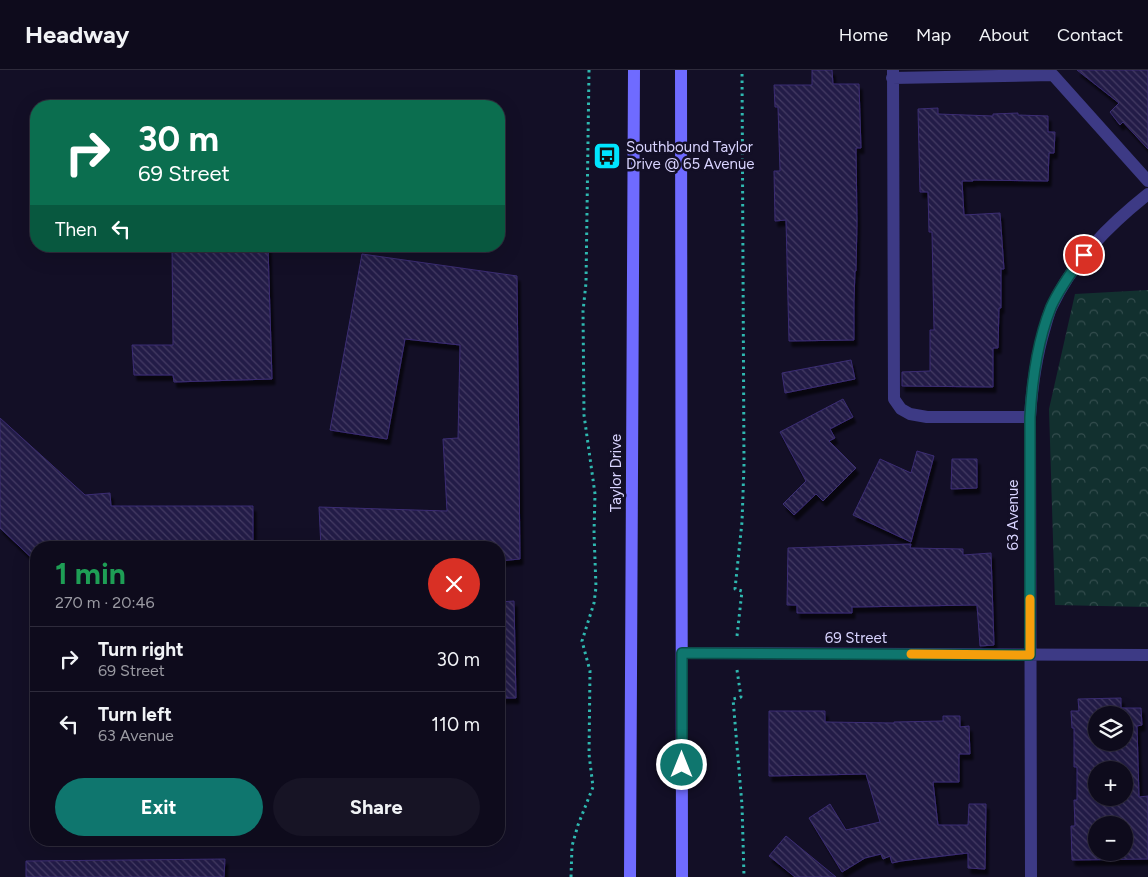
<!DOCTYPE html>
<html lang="en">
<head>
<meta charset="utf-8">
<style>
	body { margin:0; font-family:Figtree,sans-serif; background:#171425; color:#f1f3f6; height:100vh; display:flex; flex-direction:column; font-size:19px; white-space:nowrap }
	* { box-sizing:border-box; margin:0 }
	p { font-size:16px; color:#9b9ba3 }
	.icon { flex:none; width:28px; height:28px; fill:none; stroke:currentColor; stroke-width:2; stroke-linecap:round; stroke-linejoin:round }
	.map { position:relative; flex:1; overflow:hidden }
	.sheet { position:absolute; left:30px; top:471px; width:475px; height:305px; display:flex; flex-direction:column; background:#0e0b1c; border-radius:20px; box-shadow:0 5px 20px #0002,0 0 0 1px #2e2b3b }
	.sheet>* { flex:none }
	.hud { position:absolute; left:30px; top:30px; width:475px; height:152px; border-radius:20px; box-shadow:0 5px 20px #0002,0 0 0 1px #2e2b3b; background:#0b6e4f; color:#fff; overflow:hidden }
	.controls { position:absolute; left:1088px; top:636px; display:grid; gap:10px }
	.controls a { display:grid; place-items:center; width:45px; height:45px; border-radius:50%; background:#0e0b1c; box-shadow:0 5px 20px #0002,0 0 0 1px #2e2b3b; font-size:25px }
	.pin { position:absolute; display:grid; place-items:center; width:42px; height:42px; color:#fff; margin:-21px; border:2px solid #fff; border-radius:50%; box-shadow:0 1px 5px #0007 }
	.me { position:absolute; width:55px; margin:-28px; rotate:0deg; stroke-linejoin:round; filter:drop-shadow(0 0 4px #0008) }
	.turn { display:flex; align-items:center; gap:18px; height:105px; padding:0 25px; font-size:22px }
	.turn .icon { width:65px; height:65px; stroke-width:2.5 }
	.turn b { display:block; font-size:35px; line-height:42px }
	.then { display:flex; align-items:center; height:48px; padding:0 25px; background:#0003; gap:10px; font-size:19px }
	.round { display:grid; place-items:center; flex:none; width:52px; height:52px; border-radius:26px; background:#171425 }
	.headline { display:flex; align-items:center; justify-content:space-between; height:85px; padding:0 25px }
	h1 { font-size:30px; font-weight:700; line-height:38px; color:#1e9e55 }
	.button { display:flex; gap:10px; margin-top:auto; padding:10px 25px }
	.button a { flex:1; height:58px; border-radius:30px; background:#0f766e; color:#fff; font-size:20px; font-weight:700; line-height:58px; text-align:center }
	.button a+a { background:#171425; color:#f1f3f6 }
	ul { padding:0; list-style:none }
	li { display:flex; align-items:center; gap:15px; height:65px; padding:0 25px; border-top:1px solid #2e2b3b }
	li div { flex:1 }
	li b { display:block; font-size:19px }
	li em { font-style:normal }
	header { display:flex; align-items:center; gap:30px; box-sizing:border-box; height:70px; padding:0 25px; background:#0e0b1c; border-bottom:1px solid #2e2b3b }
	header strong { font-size:24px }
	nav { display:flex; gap:28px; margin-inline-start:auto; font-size:18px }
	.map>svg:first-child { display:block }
	.forest { fill:url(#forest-crowns) }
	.building { fill:url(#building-back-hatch); stroke:#3b2d73; fill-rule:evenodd; filter:url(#shadow) }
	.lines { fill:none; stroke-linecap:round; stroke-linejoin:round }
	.path { stroke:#2fb8b0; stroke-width:3; stroke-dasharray:2.5 4; stroke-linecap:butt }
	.street { stroke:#3d3a85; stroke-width:12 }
	.secondary { stroke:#6f6bff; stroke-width:12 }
	.route-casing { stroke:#0a4d48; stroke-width:12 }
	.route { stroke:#0f766e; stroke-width:9 }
	.slow { stroke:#f59e0b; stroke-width:9 }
	.labels { text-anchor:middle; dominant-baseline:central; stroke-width:5; stroke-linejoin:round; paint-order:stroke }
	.poi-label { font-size:15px; fill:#d9d4ff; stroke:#130f26; text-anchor:start }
	.street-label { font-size:15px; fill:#d9d4ff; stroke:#130f26 }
</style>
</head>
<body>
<header>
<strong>Headway</strong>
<nav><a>Home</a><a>Map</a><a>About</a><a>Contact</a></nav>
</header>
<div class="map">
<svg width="1148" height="807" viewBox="0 0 1148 807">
	<defs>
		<pattern id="forest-crowns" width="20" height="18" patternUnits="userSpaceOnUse" patternTransform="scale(1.25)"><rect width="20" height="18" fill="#12302f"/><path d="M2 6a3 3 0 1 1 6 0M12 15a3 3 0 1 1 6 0" fill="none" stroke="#344d4e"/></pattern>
		<pattern id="building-back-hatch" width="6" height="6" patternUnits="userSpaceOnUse" patternTransform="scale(1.25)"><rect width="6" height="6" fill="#241b47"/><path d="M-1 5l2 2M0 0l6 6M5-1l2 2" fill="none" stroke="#433b63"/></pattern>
		<filter id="shadow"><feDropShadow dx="3" dy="5.5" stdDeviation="1" flood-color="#0009"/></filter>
	</defs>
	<rect width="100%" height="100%" fill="#130f26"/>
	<!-- forest -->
	<path class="forest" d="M 1148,220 L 1148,537 L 1055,535 L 1049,339 L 1075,224 Z"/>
	<!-- building -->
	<path class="building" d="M 812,0 L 832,0 L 833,14 L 859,14 L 861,78 L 856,78 L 857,152 L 856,201 L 855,201 L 854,231 L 854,270 L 789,271 L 786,150 L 775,151 L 774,101 L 780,101 L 778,37 L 775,37 L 774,15 L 812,15 Z
		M 1077,0 L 1148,0 L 1148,79 L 1123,52 L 1120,55 L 1110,42 L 1119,33 Z
		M 938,38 L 938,44 L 993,46 L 993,44 L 1018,43 L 1018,45 L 1048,46 L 1048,62 L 1055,62 L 1054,83 L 1049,83 L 1048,111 L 973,110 L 973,111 L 962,111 L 964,145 L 1000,143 L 1004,199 L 1001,199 L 1001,238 L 999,238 L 998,278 L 993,278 L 993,317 L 902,316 L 902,302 L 930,301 L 930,260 L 934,260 L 932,162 L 929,162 L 928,122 L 920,122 L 918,39 Z
		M 172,176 L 268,176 L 272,309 L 174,312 L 173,305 L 134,305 L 132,275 L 173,275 Z
		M 362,184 L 517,206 L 520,489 L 499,491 L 499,478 L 321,478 L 319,437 L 447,441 L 443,369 L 458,368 L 460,275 L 405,269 L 387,369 L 330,360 Z
		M 851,290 L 855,309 L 785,323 L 782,303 Z
		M 843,329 L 853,347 L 830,359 L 835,368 L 829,371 L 856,398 L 823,431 L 816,424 L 794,445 L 783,434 L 806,411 L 780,362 Z
		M 0,348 L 85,425 L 110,423 L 111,436 L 253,436 L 253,478 L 36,478 L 36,492 L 0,458 Z
		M 917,381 L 934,386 L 911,472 L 853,445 L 880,389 L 911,403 Z
		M 952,389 L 977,389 L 977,418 L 951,419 Z
		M 911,474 L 910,478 L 963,479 L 963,485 L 991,483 L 994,575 L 980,576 L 977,535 L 852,537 L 852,543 L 797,543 L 797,535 L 787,535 L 788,478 Z
		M 514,531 L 516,628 L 499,628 L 499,532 Z
		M 1121,628 L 1121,638 L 1141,638 L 1142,655 L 1137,656 L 1139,727 L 1148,726 L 1148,789 L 1072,790 L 1071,756 L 1075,756 L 1074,730 L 1077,730 L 1077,697 L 1074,697 L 1074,658 L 1072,658 L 1071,641 L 1079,641 L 1078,629 ZM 1096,645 L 1124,645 L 1124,672 L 1096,672 ZM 1096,700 L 1124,700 L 1124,728 L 1096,728 ZM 1096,755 L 1124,755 L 1124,782 L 1096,782 Z
		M 769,641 L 825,641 L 825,652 L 894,653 L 894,652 L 943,651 L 943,646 L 960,646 L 960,657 L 969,656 L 970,684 L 959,684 L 959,712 L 933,712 L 938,755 L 968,755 L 969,734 L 986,734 L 985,799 L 968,798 L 968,783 L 901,791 L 892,793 L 890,786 L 883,789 L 881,784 L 865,788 L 842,802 L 809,748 L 830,734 L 846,760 L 880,752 L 866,704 L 769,706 Z
		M 786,766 L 836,807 L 795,807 L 769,786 Z
		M 225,789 L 224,807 L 26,807 L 26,791 Z"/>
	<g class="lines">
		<!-- path -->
		<path class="path" d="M 737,566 L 742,521 L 735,519 L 742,452 L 744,395 L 742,0
			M 737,600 L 741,627 L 733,629 L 742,735 L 744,807
			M 571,807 L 572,776 L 578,755 L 593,717 L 589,684 L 590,601 L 582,571 L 594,533 L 596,517 L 594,463 L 595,424 L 584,345 L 583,241 L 586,213 L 589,0"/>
		<!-- street -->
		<path class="street" d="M 893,0 L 894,329 L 901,339 L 910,344 L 927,347 L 1030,347
			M 892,8 L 1053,5 L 1148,111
			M 682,583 L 1148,585
			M 1031,807 L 1030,347 C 1032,316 1036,287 1045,257 C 1047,250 1049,242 1052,236 C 1074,190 1109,155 1148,124"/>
		<!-- secondary -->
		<path class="secondary" d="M 681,0 L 682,807
			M 630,807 L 634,0"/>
	</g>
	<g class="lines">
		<!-- route casing -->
		<g class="route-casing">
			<path id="route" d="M 682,695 L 682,583 L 1030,585 L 1030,347 C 1032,310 1037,272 1051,237 C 1059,219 1072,201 1084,185"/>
		</g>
		<!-- route -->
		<use href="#route" class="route"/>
		<!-- slow -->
		<path class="slow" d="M 911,584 L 1030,585 L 1030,529"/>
	</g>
	<!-- icons -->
	<defs>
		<g id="bus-square" transform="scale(1.4375)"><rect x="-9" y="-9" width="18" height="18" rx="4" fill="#00e5ff" stroke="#130f26"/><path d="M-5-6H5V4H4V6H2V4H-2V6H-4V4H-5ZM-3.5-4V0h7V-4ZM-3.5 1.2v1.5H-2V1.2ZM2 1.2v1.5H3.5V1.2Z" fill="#111"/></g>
	</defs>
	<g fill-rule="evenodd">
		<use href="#bus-square" x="607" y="86"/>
	</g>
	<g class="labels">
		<!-- poi labels -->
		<g class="poi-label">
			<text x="626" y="77">Southbound Taylor<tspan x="626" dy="17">Drive @ 65 Avenue</tspan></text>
		</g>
		<!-- street labels -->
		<g class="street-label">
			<text transform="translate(616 403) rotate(-90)">Taylor Drive</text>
			<text transform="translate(1013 445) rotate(-90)">63 Avenue</text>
			<text x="856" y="568">69 Street</text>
		</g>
	</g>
</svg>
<div class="controls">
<a><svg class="icon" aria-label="layers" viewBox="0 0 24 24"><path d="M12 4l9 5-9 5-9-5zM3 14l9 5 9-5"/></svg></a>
<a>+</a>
<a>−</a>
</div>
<div class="pin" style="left:1084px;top:185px;background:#d93025"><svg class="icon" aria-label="arrive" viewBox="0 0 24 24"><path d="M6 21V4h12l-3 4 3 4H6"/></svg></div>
<svg class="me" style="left:682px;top:695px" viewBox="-20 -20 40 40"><circle r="17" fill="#0f766e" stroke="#fff" stroke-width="3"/><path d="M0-11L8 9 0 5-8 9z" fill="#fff"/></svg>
<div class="hud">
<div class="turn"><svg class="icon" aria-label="right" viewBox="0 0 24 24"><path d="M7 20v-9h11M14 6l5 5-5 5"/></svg><div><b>30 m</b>69 Street</div></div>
<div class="then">Then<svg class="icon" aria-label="left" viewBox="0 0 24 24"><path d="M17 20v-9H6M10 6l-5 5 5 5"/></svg></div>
</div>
<section class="sheet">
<div class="headline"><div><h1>1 min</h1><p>270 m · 20:46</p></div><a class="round" style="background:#d93025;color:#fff"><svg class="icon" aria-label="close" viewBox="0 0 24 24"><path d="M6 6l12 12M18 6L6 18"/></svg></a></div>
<ul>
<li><svg class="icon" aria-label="right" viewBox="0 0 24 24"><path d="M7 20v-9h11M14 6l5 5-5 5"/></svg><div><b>Turn right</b><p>69 Street</p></div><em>30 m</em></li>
<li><svg class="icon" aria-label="left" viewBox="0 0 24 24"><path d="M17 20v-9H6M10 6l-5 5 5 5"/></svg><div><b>Turn left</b><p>63 Avenue</p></div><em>110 m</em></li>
</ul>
<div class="button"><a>Exit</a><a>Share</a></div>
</section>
</div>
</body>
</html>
